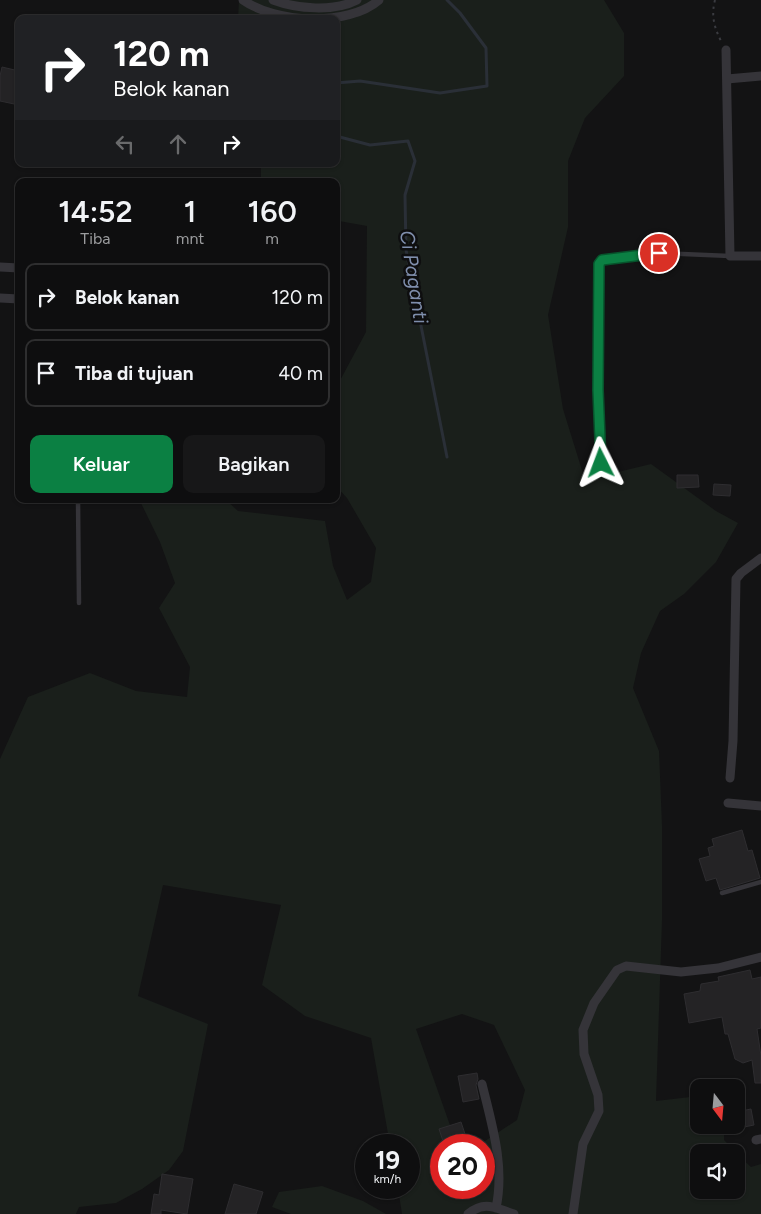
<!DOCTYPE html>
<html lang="id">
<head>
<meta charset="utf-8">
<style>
	body { margin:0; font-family:Figtree,sans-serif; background:#171718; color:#f1f3f6; height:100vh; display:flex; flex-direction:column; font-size:19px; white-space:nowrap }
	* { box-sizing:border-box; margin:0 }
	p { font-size:16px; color:#9b9c9e }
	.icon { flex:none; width:28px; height:28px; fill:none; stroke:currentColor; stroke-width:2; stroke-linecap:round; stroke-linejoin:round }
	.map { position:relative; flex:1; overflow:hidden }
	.panel { position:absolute; left:15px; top:178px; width:325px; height:325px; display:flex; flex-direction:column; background:#0e0e0f; border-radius:10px; box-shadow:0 1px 4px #0004,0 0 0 1px #2e2e2f }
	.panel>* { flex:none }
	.banner { position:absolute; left:15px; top:15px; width:325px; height:152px; border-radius:10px; box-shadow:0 1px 4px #0004,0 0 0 1px #2e2e2f; background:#202124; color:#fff; overflow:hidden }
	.needle { width:32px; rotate:164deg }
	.controls { position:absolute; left:690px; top:1079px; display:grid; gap:10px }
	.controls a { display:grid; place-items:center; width:55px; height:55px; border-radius:10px; background:#0e0e0f; box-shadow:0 1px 4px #0004,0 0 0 1px #2e2e2f; font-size:25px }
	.speed { position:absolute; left:355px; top:1134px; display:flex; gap:10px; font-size:25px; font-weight:700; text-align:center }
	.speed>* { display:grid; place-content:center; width:65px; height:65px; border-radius:50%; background:#0e0e0f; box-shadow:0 1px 4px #0004,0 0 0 1px #2e2e2f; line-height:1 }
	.speed small { font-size:12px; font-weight:400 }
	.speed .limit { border:8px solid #d22; background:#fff; color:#111 }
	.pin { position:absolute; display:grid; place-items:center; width:42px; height:42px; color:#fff; margin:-21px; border:2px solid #fff; border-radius:50%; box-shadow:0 1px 5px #0007 }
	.me { position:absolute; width:55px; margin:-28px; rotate:357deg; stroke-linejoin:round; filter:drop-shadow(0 0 4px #0008) }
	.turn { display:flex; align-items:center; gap:18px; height:105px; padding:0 15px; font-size:22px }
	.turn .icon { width:65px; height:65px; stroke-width:2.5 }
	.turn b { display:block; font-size:35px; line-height:42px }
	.lanes { display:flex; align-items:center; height:48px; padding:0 15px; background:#0003; justify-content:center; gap:25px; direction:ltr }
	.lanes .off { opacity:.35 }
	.eta { display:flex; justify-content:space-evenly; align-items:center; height:85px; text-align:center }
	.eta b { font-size:30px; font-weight:600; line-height:35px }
	.primary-button { display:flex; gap:10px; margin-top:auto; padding:10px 15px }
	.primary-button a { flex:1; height:58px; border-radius:10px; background:#0b8043; color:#fff; font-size:20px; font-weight:600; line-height:58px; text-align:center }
	.primary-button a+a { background:#171718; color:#f1f3f6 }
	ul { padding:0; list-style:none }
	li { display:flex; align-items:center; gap:15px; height:68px; margin:0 10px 8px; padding:0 5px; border:2px solid #2e2e2f; border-radius:10px }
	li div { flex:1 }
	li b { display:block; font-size:19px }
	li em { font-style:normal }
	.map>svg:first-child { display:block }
	.green { fill:#1a1f1b; fill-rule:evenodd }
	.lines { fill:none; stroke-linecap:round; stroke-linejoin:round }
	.stream { stroke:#2a2f37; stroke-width:3 }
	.building { fill:#242325; stroke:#2e2d30 }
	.path { stroke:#3a3b40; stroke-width:2; stroke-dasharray:2.5 4; stroke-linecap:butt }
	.service { stroke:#353439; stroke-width:4.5 }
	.minor { stroke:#353439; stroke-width:9 }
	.route-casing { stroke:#07532c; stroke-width:12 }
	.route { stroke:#0b8043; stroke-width:9 }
	.labels { text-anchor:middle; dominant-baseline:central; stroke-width:5; stroke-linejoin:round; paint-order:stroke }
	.water-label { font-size:20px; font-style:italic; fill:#7f8eac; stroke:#0e0e0f }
</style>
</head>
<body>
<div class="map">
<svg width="761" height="1214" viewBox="0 0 761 1214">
	<rect width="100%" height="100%" fill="#131314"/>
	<!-- green -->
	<path class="green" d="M 239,0 L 604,0 L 624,33 L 624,76 L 585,118 L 568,161 L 568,227 L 548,315 L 563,409 L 585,480 L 651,464 L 716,511 L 738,523 L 716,562 L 684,594 L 660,611 L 641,653 L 633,688 L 659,751 L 662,826 L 662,920 L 656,1101 L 699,1096 L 699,1125 L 724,1125 L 724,1140 L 736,1152 L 699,1152 L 699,1190 L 736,1190 L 736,1153 L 751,1167 L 761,1164 L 761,1214 L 402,1214 L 398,1188 L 409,1188 L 409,1145 L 390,1145 L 371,1038 L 305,1016 L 262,985 L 281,905 L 163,885 L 138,996 L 208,1024 L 183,1151 L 169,1170 L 142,1189 L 116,1203 L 79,1207 L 76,1214 L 0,1214 L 0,759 L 28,697 L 90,673 L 136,691 L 187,697 L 190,667 L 159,608 L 175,583 L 160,542 L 139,499 L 225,499 L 238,511 L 325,521 L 333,566 L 347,600 L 371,582 L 376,548 L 347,498 L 336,486 L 336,388 L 366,332 L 367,226 L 339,221 L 336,223 L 336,181 L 261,181 L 261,164 L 336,164 L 336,19 L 238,19 ZM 462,1014 L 494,1025 L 525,1090 L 517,1120 L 479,1145 L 484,1145 L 484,1188 L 441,1188 L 441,1145 L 457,1145 L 416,1029 Z
		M 322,1186 L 363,1201 L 386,1214 L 291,1214 L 272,1207 L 279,1192 Z"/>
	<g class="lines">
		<!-- stream -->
		<path class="stream" d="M 336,83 L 360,81 L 440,93 L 487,86 L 486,48 L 460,13 L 447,0
			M 336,136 L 370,145 L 408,141 L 415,161 L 405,195 L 406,250 L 447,457"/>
	</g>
	<!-- building -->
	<path class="building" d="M 2,67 L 19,71 L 19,105 L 0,101 L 0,76 Z
		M 677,475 L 698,475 L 699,487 L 677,488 Z
		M 714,484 L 731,485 L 730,496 L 713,495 Z
		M 742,830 L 748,851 L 752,850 L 760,878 L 720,890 L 716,878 L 706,881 L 699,859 L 710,856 L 708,848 L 714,846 L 712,839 Z
		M 750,970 L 752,979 L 761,977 L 761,1028 L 757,1029 L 761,1056 L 761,1083 L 755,1083 L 752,1060 L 743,1063 L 735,1059 L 728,1034 L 725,1034 L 722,1017 L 689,1023 L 684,994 L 700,991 L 701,984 L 719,981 L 718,977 Z
		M 477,1073 L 478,1079 L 476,1085 L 479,1099 L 463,1102 L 458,1076 Z
		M 751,1109 L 754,1125 L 744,1127 L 741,1111 Z
		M 461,1122 L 466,1137 L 444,1144 L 439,1129 Z
		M 162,1174 L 193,1179 L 187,1214 L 161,1210 L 161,1214 L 151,1214 L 154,1194 L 159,1195 Z
		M 234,1184 L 263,1192 L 256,1214 L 225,1214 Z"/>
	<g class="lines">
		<!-- path -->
		<path class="path" d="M 715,0 C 711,15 714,27 721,41"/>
		<!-- service -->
		<path class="service" d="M 601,463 L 598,390 L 597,295 L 600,262 L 602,260 L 659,253 L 730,256
			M 78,499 L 79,603
			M 722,893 L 761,882"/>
		<!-- minor -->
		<path class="minor" d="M 243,0 C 275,23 348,27 379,0
			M 273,0 C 297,9 334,12 357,0
			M 726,50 L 730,256 L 761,256
			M 727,79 L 761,76
			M 0,267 L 19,268
			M 0,298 L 19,299
			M 730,778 L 733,741 L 736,579 L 741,573 L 761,558
			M 728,803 L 761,806
			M 482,1084 C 492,1125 505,1166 496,1208
			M 756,1140 L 761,1139
			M 468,1214 C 485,1200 495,1208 514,1214
			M 573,1214 L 583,1144 L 599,1111 L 598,1095 L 584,1054 L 583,1030 L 594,1003 L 617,970 L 626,966 L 681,972 L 718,968 L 761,957"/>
	</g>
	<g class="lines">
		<!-- route casing -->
		<g class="route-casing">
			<path id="route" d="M 601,463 L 598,390 L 599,264 L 602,260 L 659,253"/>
		</g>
		<!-- route -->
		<use href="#route" class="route"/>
	</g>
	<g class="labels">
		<!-- water labels -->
		<g class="water-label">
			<text transform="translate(414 277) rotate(81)">Ci Paganti</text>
		</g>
	</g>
</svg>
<div class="controls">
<a><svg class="needle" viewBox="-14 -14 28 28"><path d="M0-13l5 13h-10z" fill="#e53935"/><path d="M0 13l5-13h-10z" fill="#9b9c9e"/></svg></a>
<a><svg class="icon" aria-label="sound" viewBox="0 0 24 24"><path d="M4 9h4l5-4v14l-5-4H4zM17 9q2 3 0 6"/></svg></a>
</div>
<div class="speed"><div>19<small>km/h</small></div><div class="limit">20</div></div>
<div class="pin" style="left:659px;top:253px;background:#d93025"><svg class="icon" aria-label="arrive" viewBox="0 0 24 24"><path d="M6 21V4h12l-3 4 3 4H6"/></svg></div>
<svg class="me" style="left:601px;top:463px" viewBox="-20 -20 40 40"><path d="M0-17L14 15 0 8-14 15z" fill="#0b8043" stroke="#fff" stroke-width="4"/></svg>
<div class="banner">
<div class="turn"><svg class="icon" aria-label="right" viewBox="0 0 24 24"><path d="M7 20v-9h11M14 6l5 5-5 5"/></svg><div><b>120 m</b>Belok kanan</div></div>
<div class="lanes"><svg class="icon off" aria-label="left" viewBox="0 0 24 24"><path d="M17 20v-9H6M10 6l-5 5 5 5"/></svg><svg class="icon off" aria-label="ahead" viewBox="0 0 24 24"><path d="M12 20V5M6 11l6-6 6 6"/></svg><svg class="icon" aria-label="right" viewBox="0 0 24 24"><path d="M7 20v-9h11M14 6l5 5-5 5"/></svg></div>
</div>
<section class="panel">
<div class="eta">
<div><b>14:52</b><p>Tiba</p></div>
<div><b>1</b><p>mnt</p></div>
<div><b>160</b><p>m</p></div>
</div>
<ul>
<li><svg class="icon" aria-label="right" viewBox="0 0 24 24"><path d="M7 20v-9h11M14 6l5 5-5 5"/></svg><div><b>Belok kanan</b></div><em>120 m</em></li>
<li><svg class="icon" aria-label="arrive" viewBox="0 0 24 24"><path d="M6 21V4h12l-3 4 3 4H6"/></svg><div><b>Tiba di tujuan</b></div><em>40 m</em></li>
</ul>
<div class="primary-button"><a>Keluar</a><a>Bagikan</a></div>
</section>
</div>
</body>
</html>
